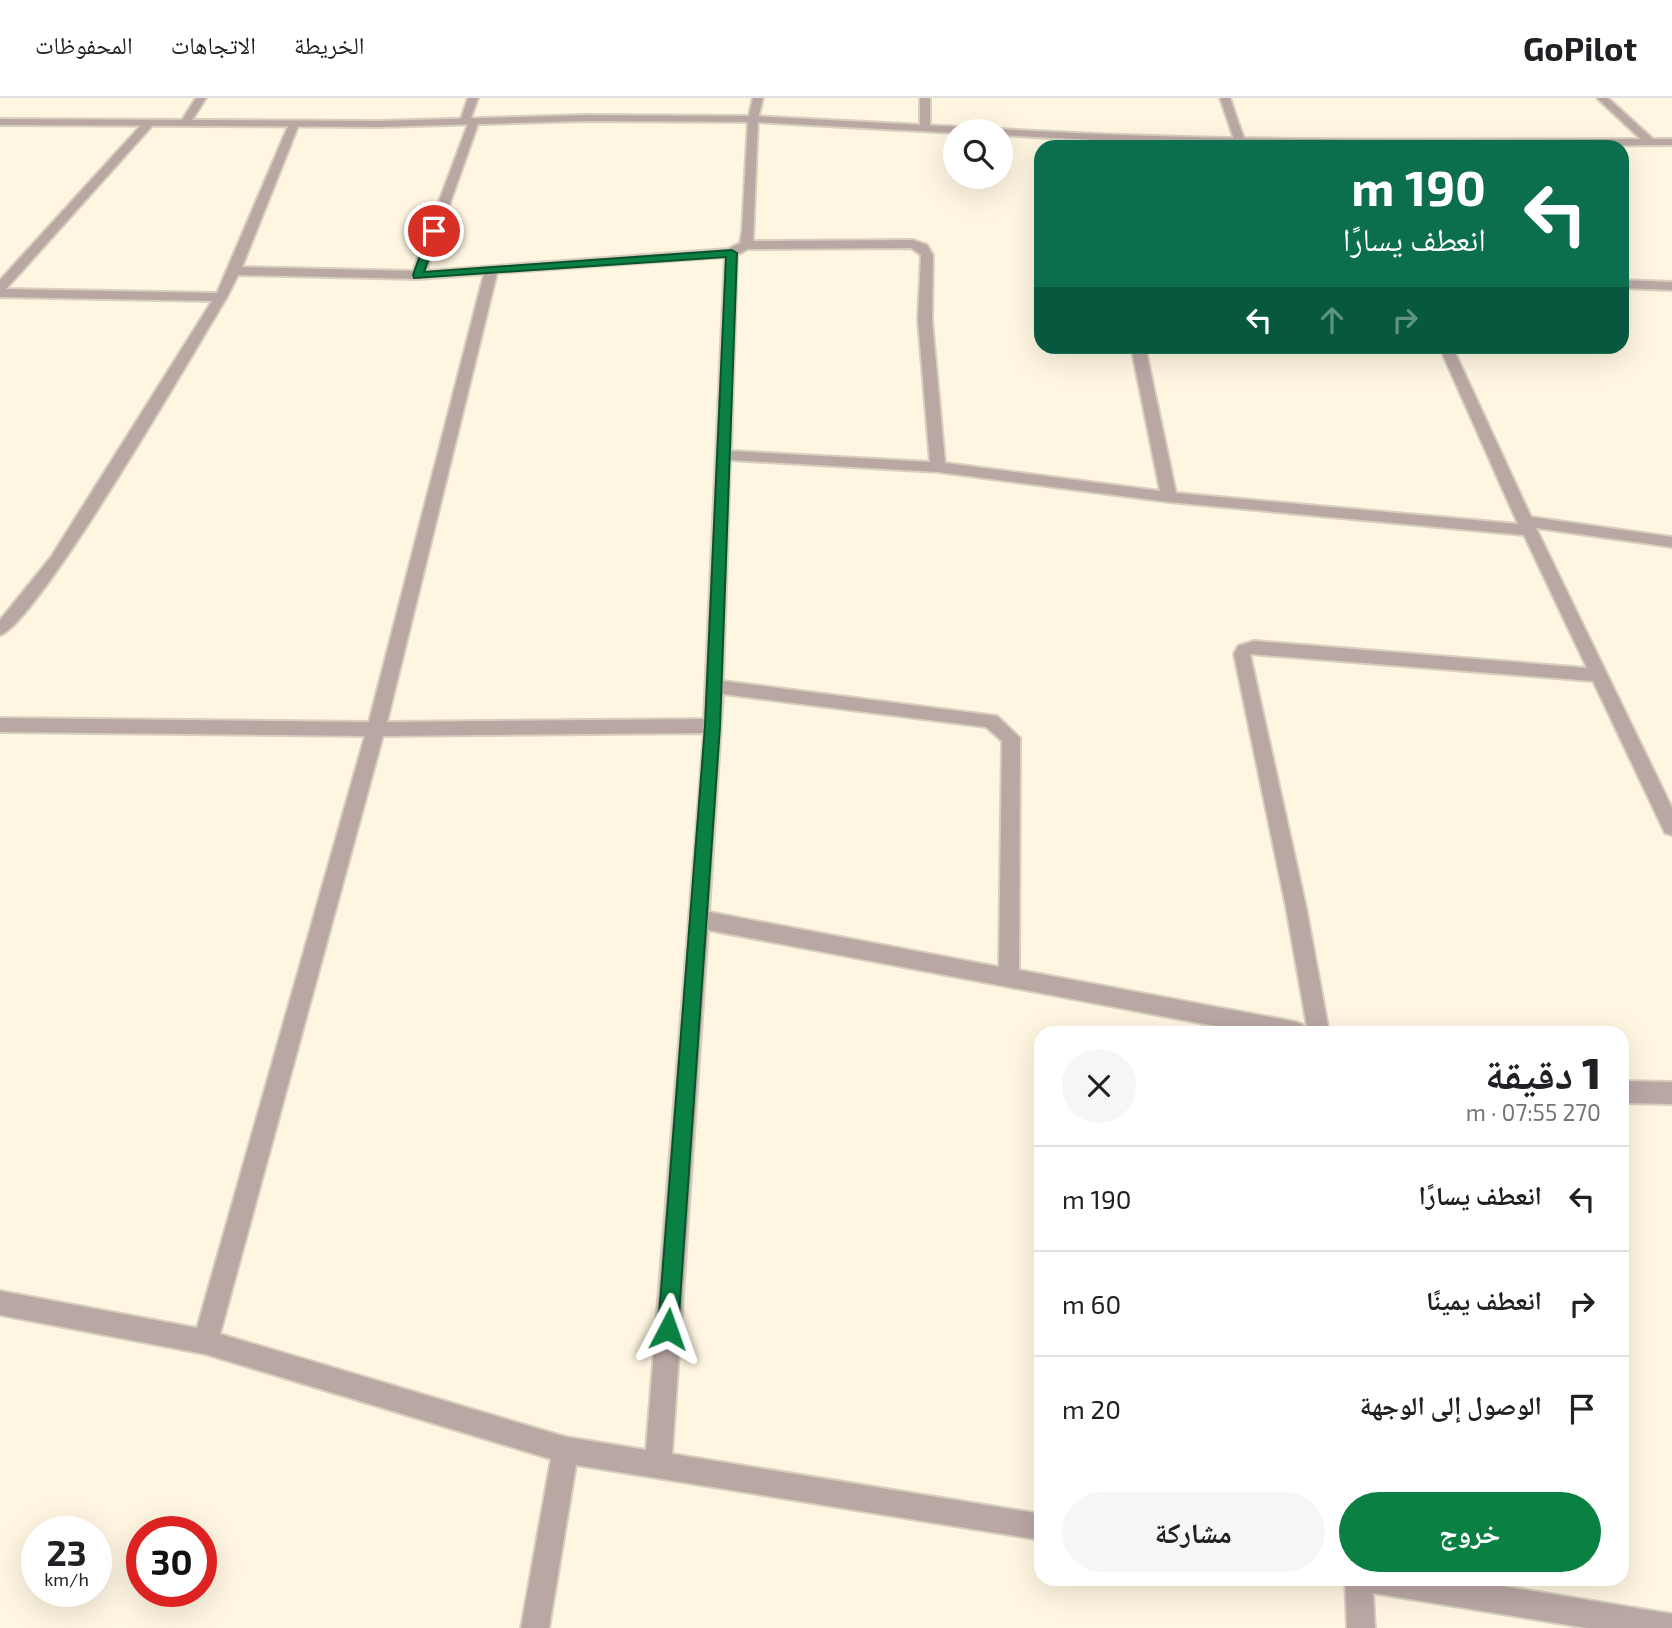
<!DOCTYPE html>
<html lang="ar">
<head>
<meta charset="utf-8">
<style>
	body { margin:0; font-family:"Exo 2","Noto Naskh Arabic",sans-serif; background:#f6f6f6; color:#202124; direction:rtl; height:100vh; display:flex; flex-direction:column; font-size:26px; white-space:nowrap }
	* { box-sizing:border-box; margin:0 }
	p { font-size:23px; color:#757577 }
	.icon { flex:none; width:38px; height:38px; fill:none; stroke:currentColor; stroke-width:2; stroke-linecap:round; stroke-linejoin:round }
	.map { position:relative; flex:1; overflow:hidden; direction:ltr }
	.side { position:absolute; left:1034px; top:928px; width:595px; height:560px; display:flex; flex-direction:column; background:#fff; border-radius:21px; box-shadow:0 7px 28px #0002; direction:rtl }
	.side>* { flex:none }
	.guide { position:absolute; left:1034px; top:42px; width:595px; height:214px; border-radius:21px; box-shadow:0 7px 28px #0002; direction:rtl; background:#0b6e4f; color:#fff; overflow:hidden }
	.fabs { position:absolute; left:943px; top:21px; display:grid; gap:14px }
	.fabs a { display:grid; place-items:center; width:70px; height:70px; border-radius:50%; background:#fff; box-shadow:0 7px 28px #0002; font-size:35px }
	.speed { position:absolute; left:21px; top:1418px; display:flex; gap:14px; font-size:35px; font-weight:700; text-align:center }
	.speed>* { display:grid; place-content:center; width:91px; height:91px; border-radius:50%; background:#fff; box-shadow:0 7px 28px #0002; line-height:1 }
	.speed small { font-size:18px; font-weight:400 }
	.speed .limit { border:10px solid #d22; background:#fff; color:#111 }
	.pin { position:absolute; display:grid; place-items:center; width:60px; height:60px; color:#fff; margin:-30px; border:4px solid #fff; border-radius:50%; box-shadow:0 2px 7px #0007 }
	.me { position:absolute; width:77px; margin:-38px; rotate:4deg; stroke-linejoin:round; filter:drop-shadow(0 0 5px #0008) }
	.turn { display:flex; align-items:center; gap:24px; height:147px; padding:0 28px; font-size:32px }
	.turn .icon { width:91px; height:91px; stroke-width:2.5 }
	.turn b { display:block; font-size:49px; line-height:60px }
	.lanes { display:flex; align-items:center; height:66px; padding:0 28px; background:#0003; justify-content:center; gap:35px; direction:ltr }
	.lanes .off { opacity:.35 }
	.round { display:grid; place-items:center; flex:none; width:74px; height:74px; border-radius:37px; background:#f6f6f6 }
	.summary { display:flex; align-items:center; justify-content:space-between; height:119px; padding:0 28px }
	h1 { font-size:42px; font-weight:800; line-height:52px }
	.action { display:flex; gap:14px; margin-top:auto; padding:14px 28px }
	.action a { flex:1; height:80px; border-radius:42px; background:#0b8043; color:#fff; font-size:28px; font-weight:800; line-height:80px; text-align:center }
	.action a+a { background:#f6f6f6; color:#202124 }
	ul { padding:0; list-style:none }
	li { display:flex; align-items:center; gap:21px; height:105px; padding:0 28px; border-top:2px solid #e0e0e0 }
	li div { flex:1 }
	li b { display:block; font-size:26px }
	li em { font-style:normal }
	header { display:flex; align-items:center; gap:42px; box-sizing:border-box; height:98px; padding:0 35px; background:#fff; border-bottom:2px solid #e0e0e0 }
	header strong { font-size:33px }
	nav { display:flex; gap:38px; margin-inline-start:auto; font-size:24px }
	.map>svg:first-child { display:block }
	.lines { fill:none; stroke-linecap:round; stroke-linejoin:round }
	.minor-casing { stroke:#d8d0bd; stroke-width:4 }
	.tertiary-casing { stroke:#d8d0bd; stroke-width:4 }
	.minor { fill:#b9a7a4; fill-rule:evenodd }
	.tertiary { fill:#b9a7a4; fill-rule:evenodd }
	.route { fill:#0b8043; stroke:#07532c; stroke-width:2 }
</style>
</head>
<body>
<header>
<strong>GoPilot</strong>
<nav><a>الخريطة</a><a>الاتجاهات</a><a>المحفوظات</a></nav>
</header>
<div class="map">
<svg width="1672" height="1530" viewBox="0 0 1672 1530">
	<rect width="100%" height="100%" fill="#fef6e1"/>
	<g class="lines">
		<!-- minor casing -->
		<g class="minor-casing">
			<path id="minor" d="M 196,0 L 206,0 L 189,27 L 181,27 L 180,25 Z
				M 468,0 L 478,0 L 471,20 L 479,23 L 426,173 L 728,151 L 740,145 L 742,134 L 748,21 L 753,0 L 763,0 L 758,21 L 753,143 L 913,142 L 927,147 L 933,157 L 932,222 L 945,365 L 1160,393 L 1131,248 L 1145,248 L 1176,395 L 1518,426 L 1439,248 L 1452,248 L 1531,419 L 1672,439 L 1672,449 L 1536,430 L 1672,710 L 1672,737 L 1665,735 L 1593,583 L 1250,556 L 1306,809 L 1329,934 L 1308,934 L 1286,809 L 1234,556 L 1238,548 L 1254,543 L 1587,570 L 1524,437 L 1169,404 L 938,374 L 730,362 L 723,583 L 997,618 L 1020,640 L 1019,872 L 1296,924 L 1303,927 L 1307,934 L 1247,934 L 708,832 L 672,1356 L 1041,1416 L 1041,1442 L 576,1367 L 549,1530 L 521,1530 L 551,1361 L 205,1256 L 0,1217 L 0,1193 L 197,1230 L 365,638 L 0,634 L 0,620 L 369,624 L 484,176 L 418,181 L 238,177 L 227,199 C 196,250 38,525 0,537 L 0,522 L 51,459 L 212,203 L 0,199 L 0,182 L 144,24 L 148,23 L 153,26 L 152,28 L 6,191 L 217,195 L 289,26 L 294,23 L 299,26 L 242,169 L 413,173 L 468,26 L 460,23 ZM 911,150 L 921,157 L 918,222 L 930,364 L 731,353 L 737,157 L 748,151 ZM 725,159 L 704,621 L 387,624 L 497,175 ZM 723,596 L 986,629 L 1002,643 L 999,869 L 709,814 ZM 704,635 L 646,1352 L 566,1339 L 220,1236 L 383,638 Z
				M 920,0 L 930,0 L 930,30 L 925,33 L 920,30 Z
				M 1220,0 L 1230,0 L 1244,41 L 1243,43 L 1234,41 Z
				M 1597,0 L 1608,0 L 1653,41 L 1653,45 L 1645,45 Z
				M 1096,37 L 1101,40 L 1104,49 L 1092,49 L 1091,40 Z
				M 1622,182 L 1672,184 L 1672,192 L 1622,190 Z
				M 1622,983 L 1672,984 L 1672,1006 L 1622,1005 Z
				M 1345,1480 L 1454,1480 L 1672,1516 L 1672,1530 L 1587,1530 L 1373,1495 L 1375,1530 L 1347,1530 Z"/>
		</g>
		<!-- tertiary casing -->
		<g class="tertiary-casing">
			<path id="tertiary" d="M 587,17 L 753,18 L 982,30 L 987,33 L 956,35 L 753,24 L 587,23 L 379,29 L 0,27 L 0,21 L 379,23 Z
				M 1001,31 C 1224,45 1448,41 1672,41 L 1672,47 C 1448,48 1224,51 1001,37 L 1001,33 L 996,33 Z"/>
		</g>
		<!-- minor -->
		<use href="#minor" class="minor"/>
		<!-- tertiary -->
		<use href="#tertiary" class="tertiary"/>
	</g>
	<!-- route -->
	<path class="route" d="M 434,130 L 439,133 L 424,174 L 732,152 L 737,155 L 720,628 L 678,1231 L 675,1238 L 668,1241 L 661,1238 L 658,1231 L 705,628 L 726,159 L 414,180 L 413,177 L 429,133 Z"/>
</svg>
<div class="fabs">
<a><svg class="icon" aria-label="search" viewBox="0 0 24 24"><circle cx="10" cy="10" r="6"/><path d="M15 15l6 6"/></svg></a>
</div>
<div class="speed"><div>23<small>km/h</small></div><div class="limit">30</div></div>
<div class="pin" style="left:434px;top:133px;background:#d93025"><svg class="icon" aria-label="arrive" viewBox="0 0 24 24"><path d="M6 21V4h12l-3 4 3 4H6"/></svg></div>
<svg class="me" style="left:668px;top:1231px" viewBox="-20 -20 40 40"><path d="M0-17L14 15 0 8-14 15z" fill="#0b8043" stroke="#fff" stroke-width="4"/></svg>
<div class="guide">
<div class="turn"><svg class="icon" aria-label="left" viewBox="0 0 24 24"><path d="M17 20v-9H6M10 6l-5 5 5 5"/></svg><div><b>190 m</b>انعطف يسارًا</div></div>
<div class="lanes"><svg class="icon" aria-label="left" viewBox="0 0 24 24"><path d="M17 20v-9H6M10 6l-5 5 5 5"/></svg><svg class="icon off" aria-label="ahead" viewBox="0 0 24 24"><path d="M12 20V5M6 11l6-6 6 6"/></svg><svg class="icon off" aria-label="right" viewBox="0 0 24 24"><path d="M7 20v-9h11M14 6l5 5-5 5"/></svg></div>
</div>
<section class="side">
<div class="summary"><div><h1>1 دقيقة</h1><p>270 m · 07:55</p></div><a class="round"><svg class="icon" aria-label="close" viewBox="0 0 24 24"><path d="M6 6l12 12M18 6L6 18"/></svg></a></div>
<ul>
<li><svg class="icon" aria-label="left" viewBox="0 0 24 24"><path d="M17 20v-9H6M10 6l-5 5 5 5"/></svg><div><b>انعطف يسارًا</b></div><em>190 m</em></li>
<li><svg class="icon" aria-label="right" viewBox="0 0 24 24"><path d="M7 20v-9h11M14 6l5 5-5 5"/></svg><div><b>انعطف يمينًا</b></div><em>60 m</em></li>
<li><svg class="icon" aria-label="arrive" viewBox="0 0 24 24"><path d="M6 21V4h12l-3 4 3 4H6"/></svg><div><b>الوصول إلى الوجهة</b></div><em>20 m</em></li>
</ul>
<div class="action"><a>خروج</a><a>مشاركة</a></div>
</section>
</div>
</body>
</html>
